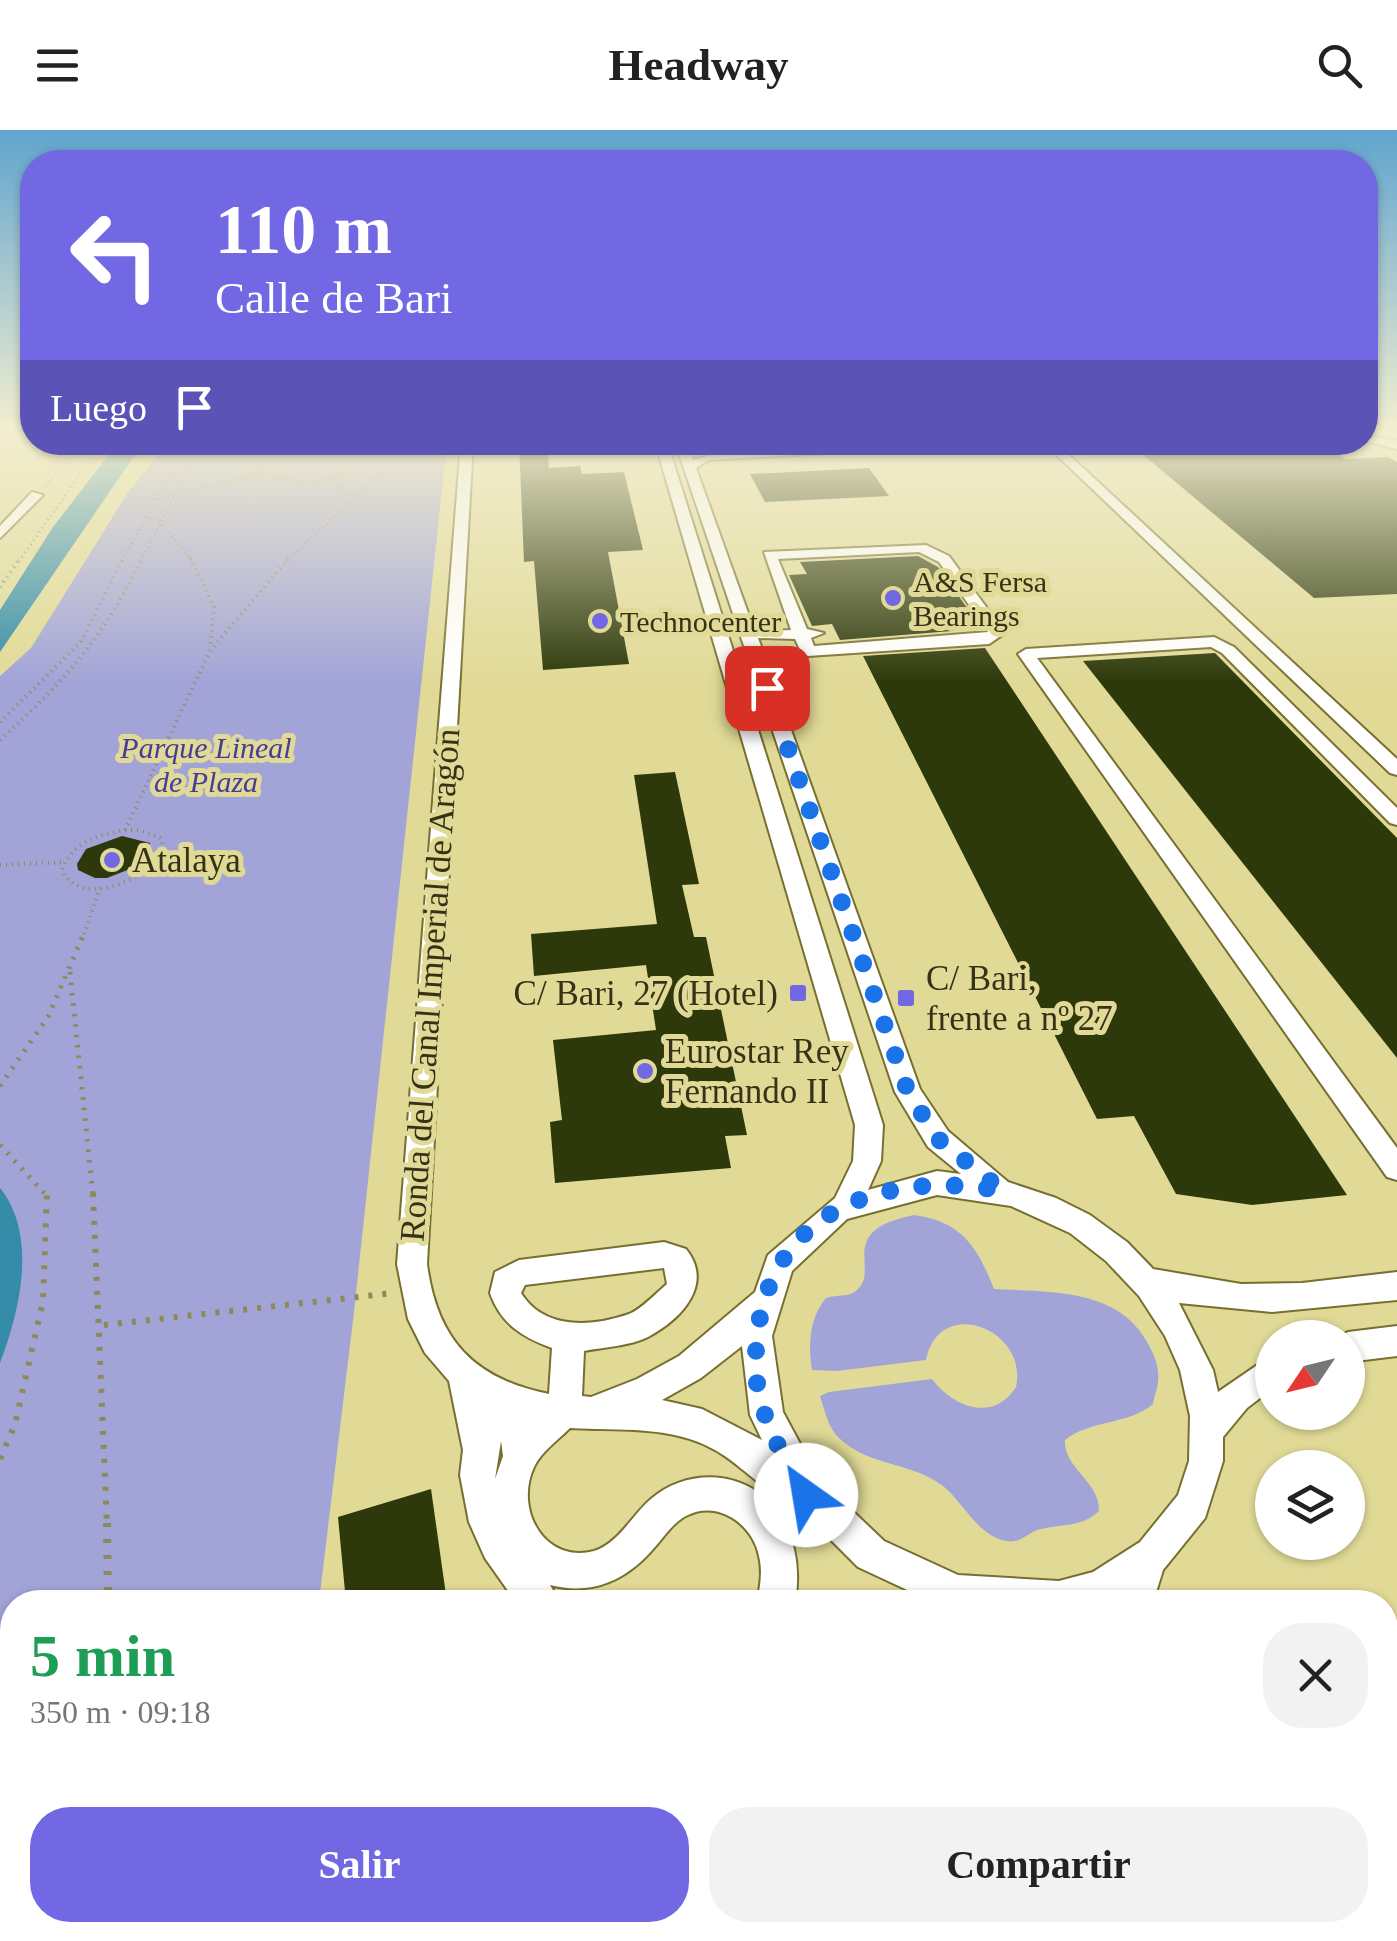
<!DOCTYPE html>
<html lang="es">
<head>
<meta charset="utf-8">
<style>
	body { margin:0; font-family:"Times New Roman",serif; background:#f2f2f2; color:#222; height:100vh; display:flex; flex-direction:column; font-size:38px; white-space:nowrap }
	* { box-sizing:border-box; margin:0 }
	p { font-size:32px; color:#767676 }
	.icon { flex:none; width:55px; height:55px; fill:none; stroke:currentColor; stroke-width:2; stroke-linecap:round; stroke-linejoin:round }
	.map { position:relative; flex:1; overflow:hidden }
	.panel { position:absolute; left:0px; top:1460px; width:1398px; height:352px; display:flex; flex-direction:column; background:#fff; border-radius:40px 40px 0 0; box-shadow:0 2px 8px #0004 }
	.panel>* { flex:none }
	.hud { position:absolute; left:20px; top:20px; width:1358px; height:305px; border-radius:40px; box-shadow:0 2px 8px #0004; background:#7268e3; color:#fff; overflow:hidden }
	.needle { width:65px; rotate:235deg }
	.fabs { position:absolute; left:1255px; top:1190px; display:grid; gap:20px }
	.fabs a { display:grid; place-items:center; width:110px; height:110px; border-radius:50%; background:#fff; box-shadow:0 2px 8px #0004; font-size:50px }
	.pin { position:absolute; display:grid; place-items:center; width:85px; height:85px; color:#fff; margin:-42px; border-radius:20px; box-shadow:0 5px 15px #0006 }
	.me { position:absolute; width:110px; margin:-55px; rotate:328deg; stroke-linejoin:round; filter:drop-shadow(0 0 8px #0008) }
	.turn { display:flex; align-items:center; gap:35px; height:210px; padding:0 30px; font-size:45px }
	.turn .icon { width:130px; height:130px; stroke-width:2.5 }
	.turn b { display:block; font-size:70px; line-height:85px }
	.then { display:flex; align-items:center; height:95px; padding:0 30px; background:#0003; gap:20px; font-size:38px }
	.round { display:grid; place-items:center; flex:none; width:105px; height:105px; border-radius:40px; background:#f2f2f2 }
	.summary { display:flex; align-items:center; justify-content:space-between; height:170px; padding:0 30px }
	h1 { font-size:60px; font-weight:700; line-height:75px; color:#1e9e55 }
	.action { display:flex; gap:20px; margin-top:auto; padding:20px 30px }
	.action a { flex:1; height:115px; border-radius:40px; background:#7268e3; color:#fff; font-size:40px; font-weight:700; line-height:115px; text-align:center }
	.action a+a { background:#f2f2f2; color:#222 }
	header { display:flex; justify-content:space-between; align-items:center; height:130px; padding:0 30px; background:#fff; font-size:45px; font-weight:700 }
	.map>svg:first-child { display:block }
	.green { fill:#a2a4d8 }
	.water { fill:#348ca8 }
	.building { fill:#2d390a }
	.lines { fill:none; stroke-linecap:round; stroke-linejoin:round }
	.minor-casing { stroke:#776f2f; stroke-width:4 }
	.path-far4 { stroke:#8e895a; stroke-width:2.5; stroke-dasharray:1 4; stroke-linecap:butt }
	.path-far3 { stroke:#8e895a; stroke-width:4; stroke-dasharray:1 5; stroke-linecap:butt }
	.path-far2 { stroke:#8e895a; stroke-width:5; stroke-dasharray:2.5 8; stroke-linecap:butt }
	.path-far1 { stroke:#8e895a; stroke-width:6; stroke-dasharray:4 10; stroke-linecap:butt }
	.path { stroke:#8e895a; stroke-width:8; stroke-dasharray:4 12; stroke-linecap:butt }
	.minor { fill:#fff; fill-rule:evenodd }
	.route { stroke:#1a73e8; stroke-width:18; stroke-dasharray:0 32.4 }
	.poi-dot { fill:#7268e3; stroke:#e1da97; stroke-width:4 }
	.labels { text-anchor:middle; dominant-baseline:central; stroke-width:10; stroke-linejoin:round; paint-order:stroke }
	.far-poi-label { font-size:30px; fill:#353217; stroke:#e1da97; text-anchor:start }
	.far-park-label { font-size:30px; font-style:italic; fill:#463c99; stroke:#e1da97 }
	.poi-label { font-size:35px; fill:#353217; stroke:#e1da97; text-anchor:start }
	.street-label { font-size:35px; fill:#353217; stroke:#e1da97 }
</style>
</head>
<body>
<header><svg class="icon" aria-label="menu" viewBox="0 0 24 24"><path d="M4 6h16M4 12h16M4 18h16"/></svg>Headway<svg class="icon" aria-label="search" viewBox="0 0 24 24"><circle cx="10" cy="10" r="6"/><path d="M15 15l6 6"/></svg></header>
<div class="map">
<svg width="1397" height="1811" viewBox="0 0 1397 1811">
	<rect width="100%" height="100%" fill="#e1da97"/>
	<!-- green -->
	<path class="green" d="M 167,313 L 447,313 L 354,1182 L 319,1472 L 12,1472 L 12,1800 L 282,1800 L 281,1811 L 0,1811 L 0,546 L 31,518 L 127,364 Z
		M 914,1085 C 962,1091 978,1118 994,1159 C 1046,1162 1113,1158 1144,1207 C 1152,1220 1160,1235 1158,1251 C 1158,1258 1154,1266 1153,1274 C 1128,1295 1090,1290 1065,1310 C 1063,1338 1100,1351 1099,1381 C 1084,1397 1061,1394 1041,1399 C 1027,1402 1022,1414 1006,1411 C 977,1405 964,1373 943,1356 C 910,1331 869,1337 839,1308 C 828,1298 825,1281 820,1266 L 829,1262 L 932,1249 C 953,1277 993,1293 1016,1257 C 1029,1199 939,1164 926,1230 L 837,1241 L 812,1240 C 808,1216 809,1188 826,1168 C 837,1164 849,1168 857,1160 C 881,1139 834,1101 914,1085 Z"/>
	<!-- water -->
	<path class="water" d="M 118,313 L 143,313 L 0,522 L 0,480 L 53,397 Z
		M 0,1058 C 38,1105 20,1181 0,1233 Z"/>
	<!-- building -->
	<path class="building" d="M 519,312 L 547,312 L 549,338 L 580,336 L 582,344 L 624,342 L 643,420 L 608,422 L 629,534 L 543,540 L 534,431 L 524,432 Z
		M 1325,315 L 1346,329 L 1388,327 L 1397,332 L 1397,464 L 1314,468 L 1141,323 Z
		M 869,338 L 889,366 L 765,372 L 750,344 Z
		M 918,426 L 938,437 L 977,492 L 973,493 L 977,499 L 840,510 L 832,494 L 812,496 L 789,445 L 807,444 L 800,432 Z
		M 985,518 L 1347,1065 L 1252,1075 L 1176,1064 L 1134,986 L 1097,989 L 863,526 Z
		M 1215,523 L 1397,708 L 1397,928 L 1083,531 Z
		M 675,642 L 699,754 L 682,755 L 694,807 L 706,807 L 747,1005 L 725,1006 L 731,1038 L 555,1053 L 550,992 L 562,990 L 553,910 L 656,900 L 646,835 L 534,846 L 531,804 L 657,794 L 634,645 Z
		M 122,706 L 150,713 L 150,726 L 143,734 L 107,748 L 95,748 L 78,740 L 77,734 L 86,719 Z
		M 431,1359 L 447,1472 L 346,1472 L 338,1387 Z"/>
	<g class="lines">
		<!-- minor casing -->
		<g class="minor-casing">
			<path id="minor" d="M 1365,305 L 1397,311 L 1397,319 L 1365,311 Z
				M 461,312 L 473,312 L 427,1134 C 437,1210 474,1249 549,1264 L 552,1218 C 522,1207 501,1194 490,1163 L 495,1142 L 519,1130 L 664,1112 L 686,1119 C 714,1154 682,1189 648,1207 C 630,1216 604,1217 584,1221 L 582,1266 L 591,1267 L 637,1249 L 679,1226 L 755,1162 L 768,1125 L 835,1068 L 853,1031 L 855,995 L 655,312 L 667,312 L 883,995 L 881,1031 L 868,1060 L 937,1041 L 961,1044 L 928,1017 L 895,962 L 675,312 L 687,312 L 693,330 L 726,321 L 1020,312 L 726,329 L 709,330 L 696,338 L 752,494 L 768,501 L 791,500 L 764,422 L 926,415 L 949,426 L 1005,503 L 989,514 L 808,526 L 802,524 L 795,509 L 758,508 L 920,959 L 948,1001 L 1008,1052 L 1056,1068 L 1090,1085 L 1127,1112 L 1153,1139 L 1241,1154 L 1302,1153 L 1397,1142 L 1397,1170 L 1272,1182 L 1179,1173 L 1213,1240 L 1218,1262 L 1272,1225 L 1272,1259 L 1247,1278 L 1223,1307 L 1223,1331 L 1205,1388 L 1163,1440 L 1153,1472 L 933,1472 L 858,1437 L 792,1371 C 765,1364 741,1334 715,1320 C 672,1295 618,1301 570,1298 C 558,1310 541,1322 534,1337 C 514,1380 545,1434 594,1421 C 618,1414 633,1384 651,1369 C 684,1340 738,1339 769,1372 C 795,1399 801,1437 795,1472 L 757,1472 C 760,1457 763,1442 759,1426 C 753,1395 719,1370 688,1385 C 674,1391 664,1407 654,1418 C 627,1450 592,1466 550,1455 L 560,1472 L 516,1472 L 485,1428 L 469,1392 L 460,1345 L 463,1320 L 449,1251 L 425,1223 L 408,1189 L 397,1134 ZM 919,422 L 939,432 L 988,502 L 814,516 L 811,508 L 824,503 L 807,499 L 778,429 ZM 937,1065 L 1011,1076 L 1070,1103 L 1106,1131 L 1139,1166 L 1165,1206 L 1180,1240 L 1190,1286 L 1189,1331 L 1178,1365 L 1140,1412 L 1093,1442 L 1059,1451 L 958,1445 L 884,1411 L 819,1349 L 783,1282 L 772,1206 L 792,1141 L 847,1089 ZM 664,1138 L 667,1154 C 656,1163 642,1179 629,1184 C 592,1197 544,1200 521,1163 L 525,1155 ZM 742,1216 L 750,1285 L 762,1310 L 702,1279 L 662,1270 L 701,1248 ZM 501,1311 L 503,1326 L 495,1349 Z
				M 1043,312 L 1055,312 L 1397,629 L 1397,645 L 1390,643 Z
				M 32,362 L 43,365 L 0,408 L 0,396 Z
				M 1214,507 L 1234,517 L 1397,678 L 1397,695 L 1390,693 L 1222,523 L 1211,517 L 1037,528 L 1397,1018 L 1397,1050 L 1387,1047 L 1018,524 L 1026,519 Z
				M 1397,1196 L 1397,1226 L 1348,1232 L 1348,1208 L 1336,1208 L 1348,1202 Z
				M 1098,1800 L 1144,1800 L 1148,1811 L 1102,1811 Z
				M 1178,1800 L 1224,1800 L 1228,1811 L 1182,1811 Z"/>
		</g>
		<!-- path-far4 -->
		<path class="path-far4" d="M 317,316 L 352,319 L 365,330 C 338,356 297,356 263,343 L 260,336 L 279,323 Z
			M 362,324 L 401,315
			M 329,348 L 352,368
			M 46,356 L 80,316
			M 153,370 L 263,343
			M 145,388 L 158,389 L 192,431
			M 19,431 L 103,312
			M 122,431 L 189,312
			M 141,431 L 202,312
			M 286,431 L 389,336 L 402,312"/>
		<!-- path-far3 -->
		<path class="path-far3" d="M 190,428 L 214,477 L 210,518
			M 0,457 L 20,428
			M 0,592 L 81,512 L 123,428
			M 0,610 C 63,553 105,506 142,428
			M 125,700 L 210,521 L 289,428
			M 125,700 L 139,700 L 161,708 L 164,724 C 144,748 82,780 62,740 C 72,712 98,705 125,700 Z
			M 0,735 L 64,732
			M 84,804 L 100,758"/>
		<!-- path-far2 -->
		<path class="path-far2" d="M 70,842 L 93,1066
			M 0,956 L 48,887 L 85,801
			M 0,1015 L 47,1066"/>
		<!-- path-far1 -->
		<path class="path-far1" d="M 93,1063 L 107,1396
			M 104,1195 L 394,1163
			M 0,1329 L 15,1294 L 43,1171 L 47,1063"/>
		<!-- path -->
		<path class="path" d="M 107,1393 L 108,1472
			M 92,1811 L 93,1800"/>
		<!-- minor -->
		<use href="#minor" class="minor"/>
	</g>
	<!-- sky -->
	<linearGradient id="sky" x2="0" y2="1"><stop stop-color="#60a4ce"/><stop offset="0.54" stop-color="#f2eed0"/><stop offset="1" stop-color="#f2eed0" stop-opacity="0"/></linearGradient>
	<rect width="1397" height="552" fill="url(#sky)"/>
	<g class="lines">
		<!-- route -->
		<path class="route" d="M 767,558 L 908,962 L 938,1009 L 1003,1061 C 897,1041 780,1072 759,1193 C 755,1218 754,1245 760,1269 C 770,1305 787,1334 806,1365"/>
	</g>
	<!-- markers -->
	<g class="poi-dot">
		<circle cx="893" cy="468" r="10"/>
		<circle cx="600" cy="491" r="10"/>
		<circle cx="112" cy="730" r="10"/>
		<rect x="788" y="853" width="20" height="20" rx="5"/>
		<rect x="896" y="858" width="20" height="20" rx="5"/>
		<circle cx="645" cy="941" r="10"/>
	</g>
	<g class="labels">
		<!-- far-poi labels -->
		<g class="far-poi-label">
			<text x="913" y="451">A&amp;S Fersa<tspan x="913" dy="34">Bearings</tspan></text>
			<text x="620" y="491">Technocenter</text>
		</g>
		<!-- far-park labels -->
		<g class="far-park-label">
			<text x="206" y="617">Parque Lineal<tspan x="206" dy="34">de Plaza</tspan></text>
		</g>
		<!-- poi labels -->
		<g class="poi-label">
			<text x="132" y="730">Atalaya</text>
			<text x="926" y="848">C/ Bari,<tspan x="926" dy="40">frente a nº 27</tspan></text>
			<text x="778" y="863" text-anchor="end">C/ Bari, 27 (Hotel)</text>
			<text x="665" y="921">Eurostar Rey<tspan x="665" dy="40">Fernando II</tspan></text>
		</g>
		<!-- street labels -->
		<g class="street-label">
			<text transform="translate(430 855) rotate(-86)">Ronda del Canal Imperial de Aragón</text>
		</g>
	</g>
</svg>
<div class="fabs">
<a><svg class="needle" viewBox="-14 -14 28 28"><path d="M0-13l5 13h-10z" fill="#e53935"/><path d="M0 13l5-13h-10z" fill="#767676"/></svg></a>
<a><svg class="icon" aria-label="layers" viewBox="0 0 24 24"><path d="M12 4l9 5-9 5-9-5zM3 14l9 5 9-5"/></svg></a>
</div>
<div class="pin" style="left:767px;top:558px;background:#d93025"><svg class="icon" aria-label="arrive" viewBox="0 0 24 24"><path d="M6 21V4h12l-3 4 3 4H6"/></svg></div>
<svg class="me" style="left:806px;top:1365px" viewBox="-20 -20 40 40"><circle r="19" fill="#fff"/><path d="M0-13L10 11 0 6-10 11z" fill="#1a73e8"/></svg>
<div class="hud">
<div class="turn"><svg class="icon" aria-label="left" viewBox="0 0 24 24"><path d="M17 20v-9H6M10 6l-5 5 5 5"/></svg><div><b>110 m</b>Calle de Bari</div></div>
<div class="then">Luego<svg class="icon" aria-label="arrive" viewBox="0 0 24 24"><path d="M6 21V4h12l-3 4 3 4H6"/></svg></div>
</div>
<section class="panel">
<div class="summary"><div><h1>5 min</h1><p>350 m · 09:18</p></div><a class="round"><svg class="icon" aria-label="close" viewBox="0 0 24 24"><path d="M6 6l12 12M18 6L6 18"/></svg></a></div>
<div class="action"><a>Salir</a><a>Compartir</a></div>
</section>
</div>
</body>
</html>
